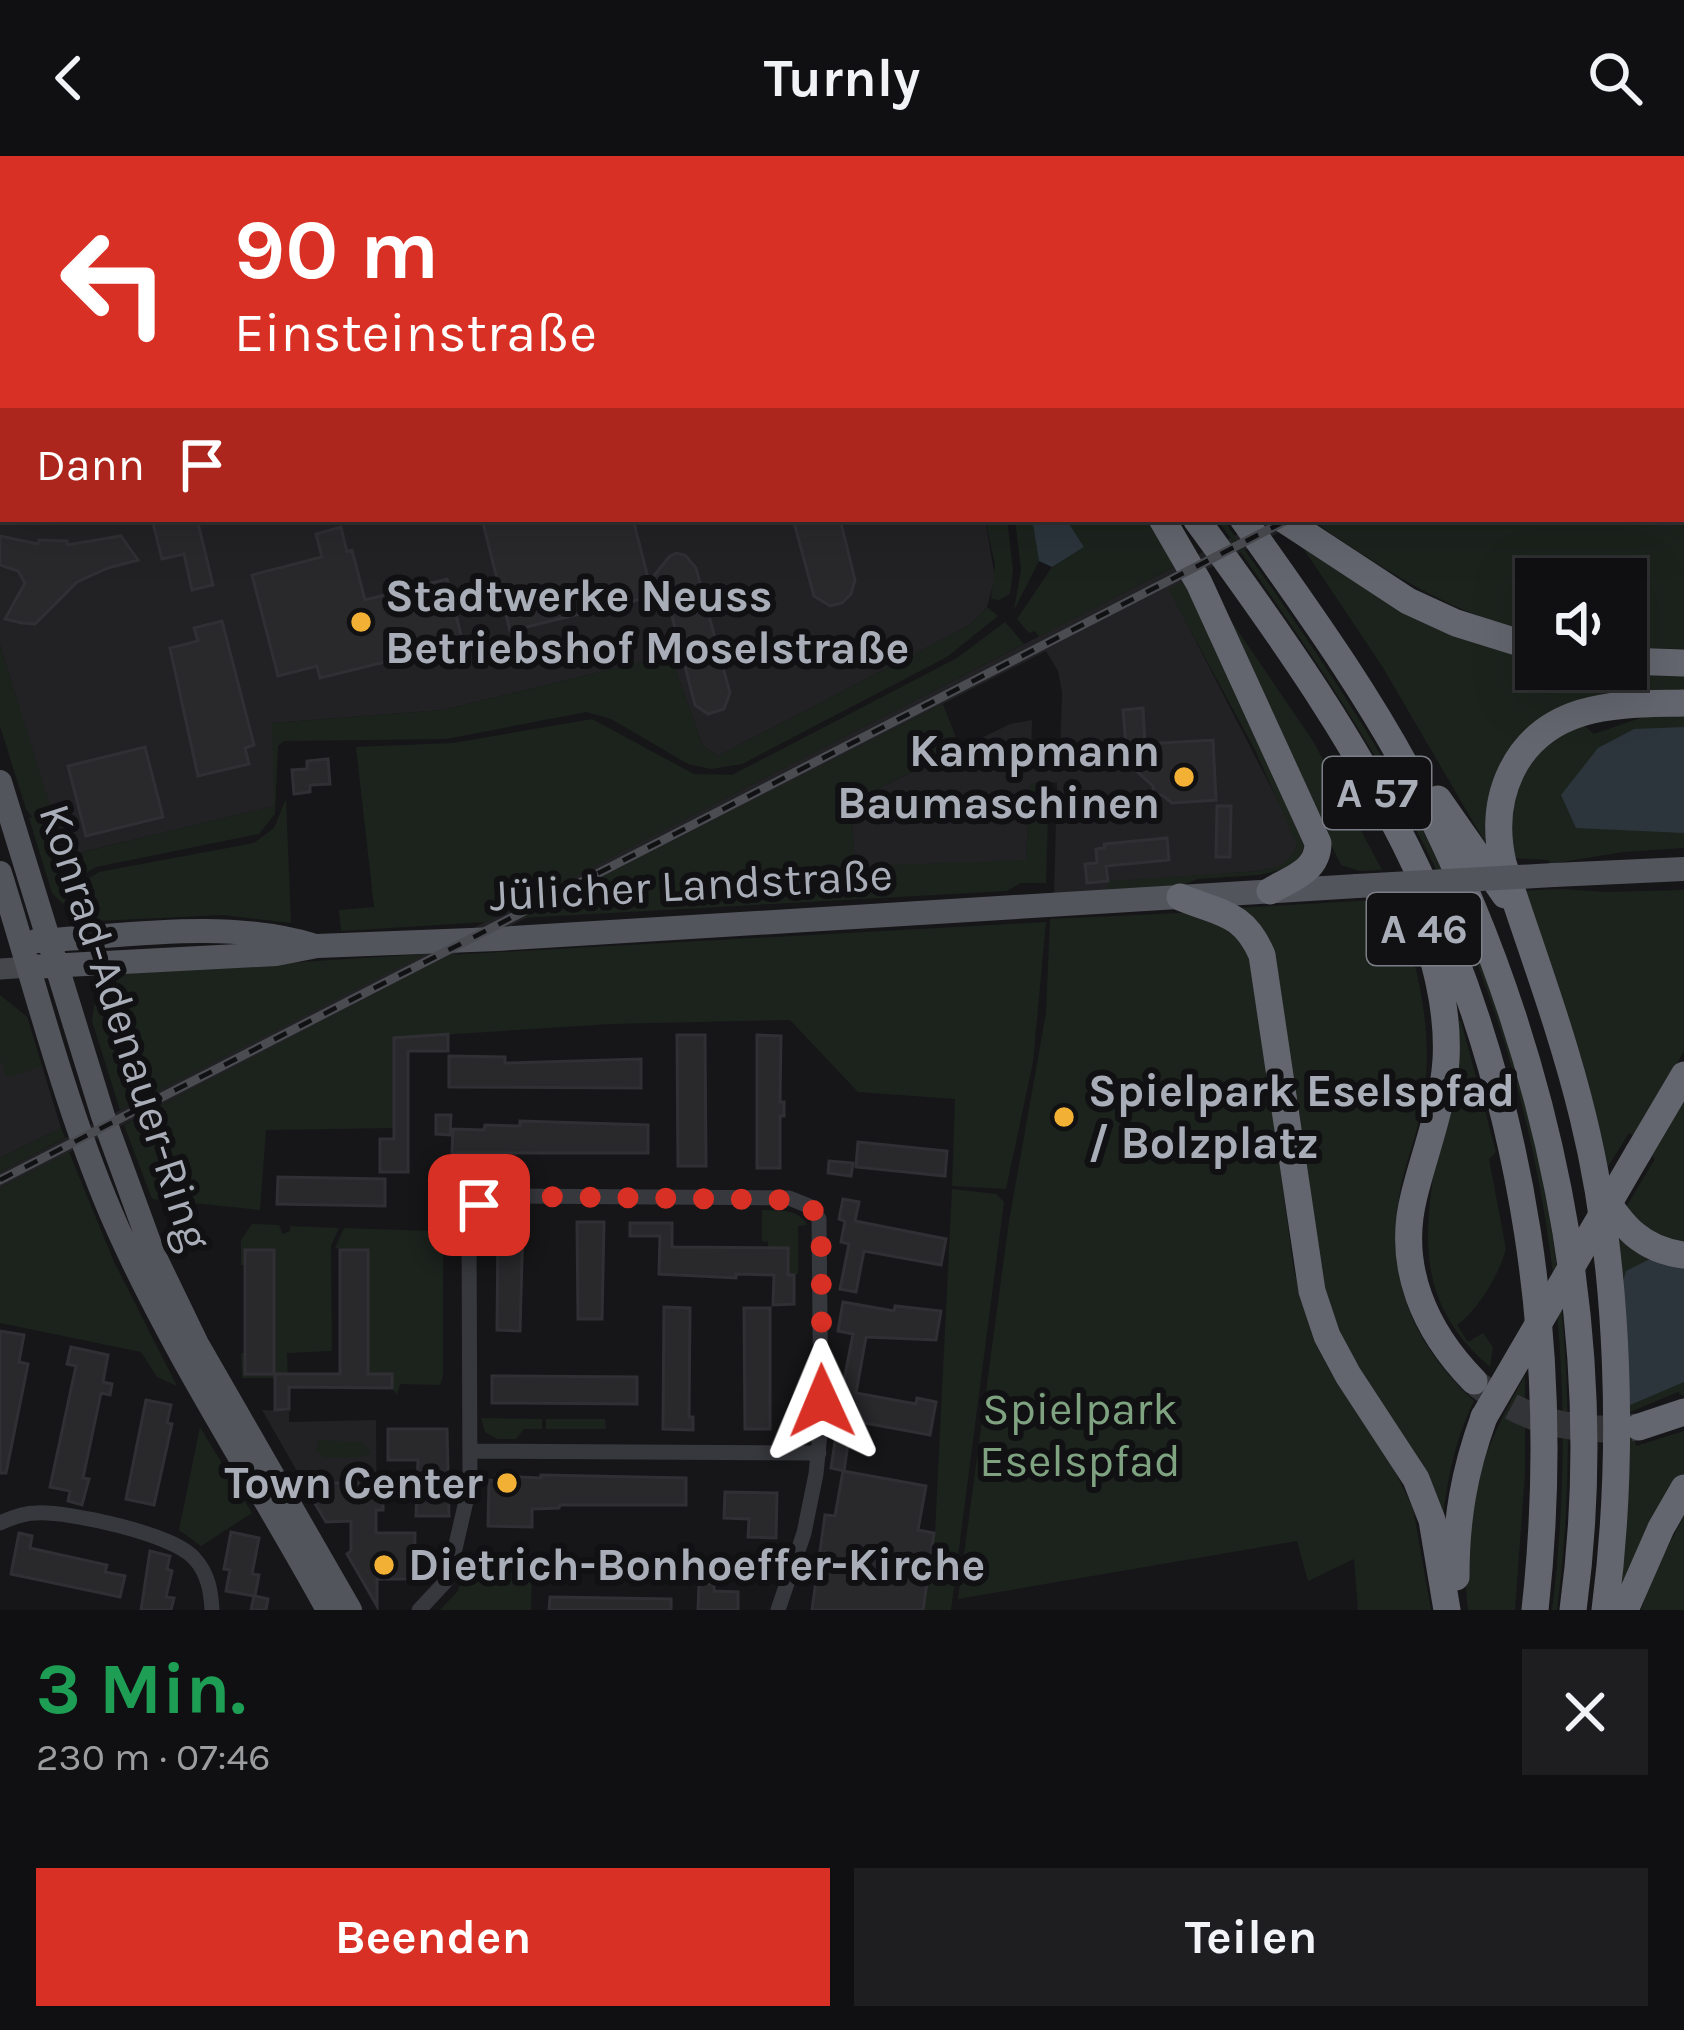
<!DOCTYPE html>
<html lang="de">
<head>
<meta charset="utf-8">
<style>
	body { margin:0; font-family:Karla,sans-serif; background:#1e1e20; color:#f1f3f6; height:100vh; display:flex; flex-direction:column; font-size:45px; white-space:nowrap }
	* { box-sizing:border-box; margin:0 }
	p { font-size:39px; color:#9c9d9f }
	.icon { flex:none; width:66px; height:66px; fill:none; stroke:currentColor; stroke-width:2; stroke-linecap:round; stroke-linejoin:round }
	.map { position:relative; height:1454px; overflow:hidden }
	.sheet { display:flex; flex-direction:column; background:#101012; flex:1 }
	.sheet>* { flex:none }
	.top-card { position:absolute; left:0px; top:0px; width:1686px; height:366px; box-shadow:0 12px 48px #0002,0 0 0 3px #303032; background:#d93025; color:#fff; overflow:hidden }
	.controls { position:absolute; left:1515px; top:402px; display:grid; gap:24px }
	.controls a { display:grid; place-items:center; width:132px; height:132px; border-radius:0px; background:#101012; box-shadow:0 12px 48px #0002,0 0 0 3px #303032; font-size:60px }
	.pin { position:absolute; display:grid; place-items:center; width:102px; height:102px; color:#fff; margin:-51px; border-radius:24px; box-shadow:0 6px 18px #0006 }
	.me { position:absolute; width:132px; margin:-66px; rotate:359deg; stroke-linejoin:round; filter:drop-shadow(0 0 9px #0008) }
	.turn { display:flex; align-items:center; gap:42px; height:252px; padding:0 36px; font-size:54px }
	.turn .icon { width:156px; height:156px; stroke-width:2.5 }
	.turn b { display:block; font-size:84px; line-height:102px }
	.then { display:flex; align-items:center; height:114px; padding:0 36px; background:#0003; gap:24px; font-size:45px }
	.round { display:grid; place-items:center; flex:none; width:126px; height:126px; border-radius:0px; background:#1e1e20 }
	.summary { display:flex; align-items:center; justify-content:space-between; height:204px; padding:0 36px }
	h1 { font-size:72px; font-weight:700; line-height:90px; color:#1e9e55 }
	.action { display:flex; gap:24px; margin-top:auto; padding:24px 36px }
	.action a { flex:1; height:138px; border-radius:0px; background:#d93025; color:#fff; font-size:48px; font-weight:700; line-height:138px; text-align:center }
	.action a+a { background:#1e1e20; color:#f1f3f6 }
	header { display:flex; justify-content:space-between; align-items:center; height:156px; padding:0 36px; background:#101012; font-size:54px; font-weight:700 }
	.map>svg:first-child { display:block }
	.built { fill:#222225 }
	.green { fill:#1c231d }
	.water { fill:#2c353c }
	.building { fill:#29292c; stroke:#303034; stroke-width:3 }
	.lines { fill:none; stroke-linecap:round; stroke-linejoin:round }
	.motorway-tunnel { stroke:#333438; stroke-width:27; stroke-dasharray:27 14; stroke-linecap:butt }
	.minor { stroke:#37383d; stroke-width:15 }
	.secondary { stroke:#45474d; stroke-width:21 }
	.primary { stroke:#53555c; stroke-width:24 }
	.motorway { stroke:#63666e; stroke-width:27 }
	.rail-casing { stroke:#4a4c52; stroke-width:9 }
	.rail { stroke:#111113; stroke-width:4.5; stroke-dasharray:14; stroke-linecap:butt }
	.primary-bridge { stroke:#53555c; stroke-width:24 }
	.motorway-bridge { stroke:#63666e; stroke-width:27 }
	.route { stroke:#d93025; stroke-width:21; stroke-dasharray:0 37.8 }
	.poi-dot { fill:#f2b134; stroke:#111113; stroke-width:4.5 }
	.labels { text-anchor:middle; dominant-baseline:central; stroke-width:12; stroke-linejoin:round; paint-order:stroke }
	.shield { fill:#111113; stroke:#7b7e86; stroke-width:3 }
	.shield-label { font-size:42px; font-weight:bold; fill:#a8adb8 }
	.poi-label { font-size:45px; font-weight:bold; fill:#a8adb8; stroke:#111113; text-anchor:start }
	.street-label { font-size:45px; fill:#a8adb8; stroke:#111113 }
	.park-label { font-size:45px; fill:#7fa381; stroke:#111113 }
</style>
</head>
<body>
<header><svg class="icon" aria-label="back" viewBox="0 0 24 24"><path d="M15 5l-7 7 7 7"/></svg>Turnly<svg class="icon" aria-label="search" viewBox="0 0 24 24"><circle cx="10" cy="10" r="6"/><path d="M15 15l6 6"/></svg></header>
<div class="map">
<svg width="1684" height="1454" viewBox="0 0 1684 1454">
	<rect width="100%" height="100%" fill="#161618"/>
	<!-- built -->
	<path class="built" d="M 0,0 L 746,3 L 3,3 L 3,363 L 985,363 L 995,421 L 987,451 L 970,469 L 718,600 L 703,590 L 670,499 L 443,554 L 273,567 L 275,650 L 65,700 L 0,489 Z
		M 1267,363 L 1305,363 L 1169,433 L 1294,676 L 1297,689 L 1292,701 L 1281,710 L 1259,715 L 1108,726 L 1108,734 L 1054,737 L 1057,627 L 1049,626 L 1030,629 L 1026,705 L 855,711 L 851,646 L 1010,568 L 1032,564 L 1031,609 L 1060,601 L 1062,536 L 1058,515 L 1046,495 L 0,1032 L 0,1016 Z
		M 0,839 L 27,861 L 61,972 L 0,1002 Z
		M 262,1254 L 289,1255 L 289,1266 L 376,1264 L 377,1380 L 351,1380 L 350,1366 L 326,1366 Z"/>
	<!-- green -->
	<path class="green" d="M 1545,0 L 1684,0 L 1684,144 L 1683,3 L 1543,3 Z
		M 1684,181 L 1684,493 L 1626,492 L 1626,423 L 1536,423 L 1536,477 C 1452,459 1381,412 1310,363 L 1683,363 Z
		M 985,363 L 1007,363 L 1013,414 L 1010,438 L 999,444 L 991,443 L 995,409 Z
		M 1015,363 L 1032,363 L 1039,405 L 1014,454 L 1021,414 Z
		M 1066,363 L 1150,363 L 1177,409 L 1039,481 L 1035,475 L 1029,477 L 1017,463 L 1052,411 L 1084,391 Z
		M 1217,363 L 1223,363 C 1304,477 1384,591 1444,717 C 1550,941 1589,1209 1557,1454 L 1552,1454 C 1583,1207 1547,942 1438,717 C 1377,591 1298,477 1217,363 Z
		M 1293,377 L 1536,502 L 1536,513 L 1684,517 L 1684,540 L 1524,586 L 1496,705 L 1382,510 Z
		M 1184,425 L 1306,688 L 1298,704 L 1284,713 L 1259,719 L 1198,723 L 1178,731 L 1108,734 L 1108,725 L 1259,715 C 1278,711 1289,708 1297,689 L 1255,594 L 1168,433 Z
		M 1204,425 L 1313,585 L 1382,714 L 1360,715 L 1341,709 Z
		M 987,451 L 998,460 L 947,501 L 742,608 L 711,613 L 688,608 L 611,563 L 586,556 L 446,583 L 284,585 L 278,590 L 275,658 L 259,678 L 96,711 L 77,722 L 63,748 L 52,737 L 29,662 L 32,661 L 26,653 L 0,570 L 0,489 L 66,700 L 274,650 L 272,567 L 443,554 L 670,499 L 703,590 L 718,600 L 970,469 Z
		M 1005,466 L 1024,488 L 486,766 L 341,775 L 339,754 L 374,751 L 356,591 L 453,587 L 592,563 L 694,618 L 732,619 L 957,502 Z
		M 943,548 L 960,592 L 851,646 L 855,710 L 1026,704 L 1030,628 L 1049,626 L 1046,727 L 1021,727 L 1007,735 L 521,762 Z
		M 1684,556 L 1684,692 L 1623,696 L 1550,708 L 1548,704 L 1510,702 L 1508,644 L 1543,588 L 1591,563 L 1585,570 L 1594,578 L 1646,560 Z
		M 286,643 L 291,767 L 222,759 L 98,765 L 69,751 L 80,728 L 99,716 L 254,687 L 274,672 Z
		M 1561,733 L 1606,736 L 1684,734 L 1684,895 L 1635,981 L 1629,977 L 1604,1017 L 1521,735 Z
		M 1394,743 C 1417,806 1432,865 1425,932 C 1422,965 1408,998 1401,1030 C 1384,1119 1409,1184 1474,1245 C 1454,1286 1446,1328 1442,1373 L 1402,1287 L 1323,1148 L 1274,806 L 1236,752 Z
		M 1200,756 L 1236,773 L 1253,809 L 1294,1115 L 1314,1185 L 1331,1217 L 1385,1296 L 1413,1352 L 1431,1454 L 1358,1454 L 1354,1403 L 1308,1425 L 1297,1385 L 958,1443 L 1009,1065 L 1046,857 L 1050,763 Z
		M 1046,766 L 1033,906 L 1006,1033 L 952,1030 L 955,943 L 858,936 L 790,864 L 610,868 L 394,882 L 394,972 L 266,974 L 260,1054 L 152,1043 L 124,969 L 448,799 Z
		M 425,798 L 120,954 L 92,865 L 96,838 L 105,831 L 102,819 Z
		M 0,839 L 27,861 L 42,910 L 7,922 L 0,903 Z
		M 1458,865 L 1461,865 L 1496,996 L 1489,1003 L 1506,1093 C 1499,1119 1478,1154 1457,1169 L 1468,1186 L 1483,1177 L 1493,1191 L 1490,1211 C 1416,1147 1423,1083 1437,996 C 1444,952 1451,909 1458,865 Z
		M 1684,940 L 1684,1088 L 1668,1086 L 1623,1056 L 1655,1003 L 1649,999 Z
		M 61,972 L 65,982 L 0,1016 L 0,1002 Z
		M 69,996 L 114,1106 L 177,1230 L 157,1221 L 141,1196 L 0,1167 L 0,1032 Z
		M 952,1033 L 996,1038 L 1004,1046 L 951,1454 L 923,1454 L 935,1377 Z
		M 762,1054 C 780,1055 798,1052 807,1069 L 798,1070 L 798,1118 L 788,1119 L 788,1092 L 768,1092 L 768,1086 L 762,1085 Z
		M 252,1068 L 279,1069 L 283,1078 L 290,1075 L 290,1070 L 339,1072 L 331,1090 L 332,1195 L 287,1197 L 288,1230 L 281,1222 L 242,1222 L 241,1197 L 245,1197 L 245,1218 L 274,1218 L 274,1095 L 246,1094 L 245,1109 L 241,1109 L 241,1084 Z
		M 344,1072 L 435,1075 L 443,1081 L 443,1220 L 440,1229 L 400,1228 L 397,1239 L 392,1232 L 392,1218 L 368,1218 L 368,1095 L 335,1092 Z
		M 1613,1074 L 1684,1107 L 1684,1241 L 1678,1236 L 1630,1256 L 1636,1290 L 1684,1275 L 1684,1321 L 1616,1454 Z
		M 1525,1220 L 1525,1317 L 1515,1454 L 1468,1454 C 1457,1363 1480,1297 1525,1220 Z
		M 481,1262 L 542,1263 L 542,1273 L 524,1273 L 516,1283 L 497,1283 L 485,1276 Z
		M 546,1263 L 605,1263 L 606,1273 L 546,1273 Z
		M 200,1271 L 252,1357 L 201,1390 L 179,1374 Z
		M 319,1284 L 361,1286 L 371,1295 L 364,1301 L 325,1302 L 315,1295 Z
		M 1684,1360 L 1684,1454 L 1641,1454 L 1655,1415 Z
		M 465,1413 L 532,1419 L 531,1454 L 440,1454 L 458,1435 Z"/>
	<!-- water -->
	<path class="water" d="M 1336,0 L 1545,0 L 1343,3 Z
		M 1032,363 L 1066,363 L 1084,391 L 1052,411 L 1039,405 Z
		M 1684,571 L 1684,677 L 1576,672 L 1561,639 L 1598,592 L 1634,573 Z
		M 1650,1103 L 1668,1110 L 1684,1111 L 1684,1226 L 1630,1249 L 1623,1125 L 1626,1115 Z"/>
	<!-- building -->
	<path class="building" d="M 152,363 L 197,363 L 213,429 L 192,434 L 184,398 L 162,403 Z
		M 482,363 L 633,363 L 649,426 L 669,401 L 676,397 L 685,399 L 696,412 L 730,537 L 724,553 L 708,558 L 695,549 L 666,437 L 510,475 Z
		M 793,363 L 840,363 L 855,424 L 851,438 L 842,447 L 830,450 L 814,440 Z
		M 341,371 L 347,396 L 352,394 L 365,444 L 447,423 L 463,487 L 320,522 L 317,510 L 278,520 L 252,419 L 322,401 L 316,378 Z
		M 0,380 L 38,388 L 39,384 L 67,385 L 67,389 L 121,380 L 138,404 L 108,412 L 77,426 L 35,468 L 22,467 L 5,463 L 25,427 L 18,415 L 0,409 Z
		M 222,465 L 254,589 L 245,592 L 249,608 L 198,620 L 170,492 L 198,485 L 194,472 Z
		M 1143,552 L 1145,588 L 1213,584 L 1216,644 L 1172,647 L 1162,639 L 1154,639 L 1153,630 L 1134,613 L 1128,613 L 1123,554 Z
		M 145,591 L 163,661 L 86,680 L 68,610 Z
		M 328,603 L 330,628 L 310,629 L 310,636 L 294,638 L 292,614 L 307,613 L 307,605 Z
		M 1217,650 L 1231,650 L 1230,701 L 1216,701 Z
		M 1167,682 L 1169,704 L 1106,710 L 1108,725 L 1087,727 L 1085,708 L 1097,707 L 1096,693 L 1105,692 L 1104,688 Z
		M 448,878 L 448,895 L 408,895 L 408,1016 L 380,1016 L 380,983 L 394,983 L 394,882 Z
		M 677,879 L 705,879 L 706,1010 L 678,1010 Z
		M 757,879 L 781,880 L 780,946 L 784,946 L 784,960 L 780,960 L 780,1012 L 757,1012 Z
		M 449,900 L 505,901 L 505,907 L 641,903 L 641,932 L 449,931 Z
		M 436,959 L 451,959 L 450,979 L 436,978 Z
		M 520,965 L 648,969 L 648,997 L 452,997 L 453,973 L 484,974 L 485,969 L 520,970 Z
		M 858,986 L 947,995 L 945,1020 L 856,1011 Z
		M 829,1005 L 853,1007 L 851,1020 L 828,1017 Z
		M 278,1021 L 385,1023 L 385,1050 L 277,1048 Z
		M 843,1043 L 859,1046 L 855,1065 L 946,1083 L 941,1109 L 864,1095 L 856,1136 L 840,1133 L 849,1088 L 841,1086 L 845,1065 L 839,1063 Z
		M 498,1065 L 523,1066 L 520,1175 L 497,1174 Z
		M 577,1066 L 604,1066 L 602,1163 L 578,1163 Z
		M 630,1067 L 672,1067 L 672,1091 L 788,1092 L 788,1119 L 794,1119 L 794,1148 L 773,1149 L 774,1119 L 736,1118 L 736,1122 L 659,1118 L 660,1080 L 630,1080 Z
		M 245,1094 L 274,1094 L 274,1218 L 245,1218 Z
		M 340,1094 L 368,1094 L 368,1218 L 392,1218 L 392,1232 L 289,1231 L 289,1253 L 275,1254 L 275,1218 L 340,1218 Z
		M 843,1146 L 894,1155 L 895,1150 L 941,1155 L 936,1184 L 866,1181 L 856,1237 L 916,1248 L 917,1242 L 936,1246 L 930,1279 L 843,1263 L 848,1236 L 842,1235 L 853,1178 L 838,1175 Z
		M 664,1151 L 690,1152 L 689,1261 L 693,1261 L 693,1274 L 663,1273 Z
		M 744,1152 L 770,1152 L 770,1273 L 745,1273 Z
		M 0,1175 L 24,1179 L 19,1206 L 28,1208 L 6,1317 L 0,1317 Z
		M 71,1191 L 108,1199 L 103,1226 L 112,1228 L 110,1239 L 101,1237 L 83,1322 L 89,1323 L 82,1349 L 68,1345 L 70,1335 L 50,1331 L 76,1210 L 67,1208 Z
		M 492,1220 L 637,1221 L 637,1248 L 492,1247 Z
		M 146,1244 L 171,1249 L 167,1267 L 172,1268 L 154,1349 L 126,1343 Z
		M 388,1273 L 447,1273 L 449,1360 L 416,1360 L 418,1304 L 388,1304 Z
		M 836,1279 L 849,1281 L 844,1315 L 831,1312 Z
		M 843,1315 L 926,1330 L 918,1374 L 934,1377 L 923,1454 L 812,1454 L 825,1359 L 835,1360 Z
		M 541,1319 L 686,1322 L 686,1349 L 560,1349 L 559,1352 L 532,1353 L 532,1371 L 488,1370 L 489,1324 L 496,1325 L 496,1320 L 541,1322 Z
		M 303,1327 L 383,1327 L 383,1354 L 376,1354 L 376,1377 L 415,1377 L 414,1423 L 377,1423 L 377,1450 L 347,1398 L 351,1395 L 351,1365 L 326,1366 Z
		M 725,1336 L 777,1337 L 776,1382 L 748,1381 L 749,1363 L 724,1362 Z
		M 231,1376 L 259,1382 L 252,1418 L 259,1419 L 255,1440 L 268,1443 L 266,1454 L 251,1454 L 254,1440 L 226,1435 L 230,1414 L 224,1413 Z
		M 19,1377 L 32,1380 L 30,1392 L 107,1409 L 105,1416 L 125,1420 L 120,1441 L 11,1418 Z
		M 150,1395 L 170,1400 L 167,1413 L 172,1415 L 166,1441 L 174,1442 L 171,1454 L 141,1454 Z
		M 699,1427 L 714,1428 L 714,1435 L 738,1436 L 738,1454 L 698,1454 Z
		M 550,1441 L 671,1443 L 671,1454 L 549,1454 Z"/>
	<g class="lines">
		<!-- motorway-tunnel -->
		<path class="motorway-tunnel" d="M 1477,1228 C 1525,1266 1577,1278 1637,1271"/>
		<!-- minor -->
		<path class="minor" d="M 12,0 L 13,3
			M 558,0 L 559,3
			M 0,28 L 3,27
			M 0,48 L 3,47
			M 0,66 L 3,67
			M 471,1295 L 819,1297
			M 0,1367 C 11,1362 23,1357 36,1357 C 69,1355 173,1378 194,1402 C 208,1417 211,1435 212,1454
			M 419,1454 L 448,1423 L 470,1328 L 469,1072 C 474,1056 480,1044 497,1040 L 789,1042 L 809,1050 L 819,1063 L 821,1267 L 816,1318 L 804,1377 L 778,1454"/>
		<!-- secondary -->
		<path class="secondary" d="M 0,813 L 29,811"/>
		<!-- primary -->
		<path class="primary" d="M 0,626 L 103,960 L 153,1097 L 197,1188 L 350,1454
			M 0,717 C 37,835 67,958 117,1071 C 177,1205 258,1326 328,1454
			M 1554,719 L 1684,713
			M 36,785 C 126,780 225,763 312,789
			M 29,811 L 276,798 L 317,790 L 497,783 L 1357,730"/>
		<!-- motorway -->
		<path class="motorway" d="M 931,0 L 933,3
			M 997,0 L 1000,3
			M 1162,363 L 1199,427 L 1318,687 C 1318,715 1292,722 1270,735
			M 1196,363 C 1278,475 1360,590 1419,717 C 1526,948 1563,1201 1535,1454
			M 1243,363 C 1306,452 1370,540 1420,637 C 1547,887 1611,1175 1573,1454
			M 1283,363 L 1408,445 L 1456,467 L 1536,492
			M 1626,505 L 1684,507
			M 1438,643 L 1505,739
			M 1180,741 C 1220,758 1243,755 1262,799 L 1312,1135 L 1327,1180 L 1348,1219 L 1416,1323 L 1432,1364 L 1447,1454
			M 1416,750 C 1434,800 1449,851 1446,904 C 1443,951 1425,995 1414,1040 C 1396,1111 1425,1175 1474,1225
			M 1638,997 L 1684,919
			M 1601,1036 C 1622,1070 1642,1094 1684,1099
			M 1639,1271 L 1684,1256
			M 1456,1421 C 1456,1363 1464,1316 1484,1261
			M 1605,1454 C 1625,1301 1620,1111 1583,961 C 1562,874 1530,791 1503,707 C 1488,642 1514,578 1581,557 C 1614,547 1650,548 1684,547
			M 1625,1454 L 1661,1372 L 1684,1332"/>
		<!-- rail casing -->
		<g class="rail-casing">
			<path id="rail" d="M 1683,155 L 1684,154
				M 1683,174 L 1684,174
				M 0,1024 L 1289,363"/>
		</g>
		<!-- rail -->
		<use href="#rail" class="rail"/>
		<!-- primary-bridge -->
		<path class="primary-bridge" d="M 1357,730 L 1554,719"/>
		<!-- motorway-bridge -->
		<path class="motorway-bridge" d="M 1484,1261 L 1638,997"/>
	</g>
	<g class="lines">
		<!-- route -->
		<path class="route" d="M 479,1049 L 496,1040 L 800,1044 L 815,1056 L 821,1073 L 822,1245"/>
	</g>
	<!-- markers -->
	<g class="poi-dot">
		<circle cx="361" cy="466" r="12"/>
		<circle cx="1184" cy="621" r="12"/>
		<circle cx="1064" cy="961" r="12"/>
		<circle cx="507" cy="1327" r="12"/>
		<circle cx="384" cy="1409" r="12"/>
	</g>
	<g class="labels">
		<!-- shield labels -->
		<g class="shield">
			<rect x="1323" y="601" width="108" height="72" rx="9"/>
			<rect x="1367" y="737" width="114" height="72" rx="9"/>
		</g>
		<g class="shield-label">
			<text x="1377" y="637">A 57</text>
			<text x="1424" y="773">A 46</text>
		</g>
		<!-- poi labels -->
		<g class="poi-label">
			<text x="385" y="440">Stadtwerke Neuss<tspan x="385" dy="52">Betriebshof Moselstraße</tspan></text>
			<text x="1160" y="595" text-anchor="end">Kampmann<tspan x="1160" dy="52">Baumaschinen</tspan></text>
			<text x="1088" y="935">Spielpark Eselspfad<tspan x="1088" dy="52">/ Bolzplatz</tspan></text>
			<text x="483" y="1327" text-anchor="end">Town Center</text>
			<text x="408" y="1409">Dietrich-Bonhoeffer-Kirche</text>
		</g>
		<!-- street labels -->
		<g class="street-label">
			<text transform="translate(691 729) rotate(-3)">Jülicher Landstraße</text>
			<text transform="translate(125 871) rotate(72)">Konrad-Adenauer-Ring</text>
		</g>
		<!-- park labels -->
		<g class="park-label">
			<text x="1080" y="1253">Spielpark<tspan x="1080" dy="52">Eselspfad</tspan></text>
		</g>
	</g>
</svg>
<div class="controls">
<a><svg class="icon" aria-label="sound" viewBox="0 0 24 24"><path d="M4 9h4l5-4v14l-5-4H4zM17 9q2 3 0 6"/></svg></a>
</div>
<div class="pin" style="left:479px;top:1049px;background:#d93025"><svg class="icon" aria-label="arrive" viewBox="0 0 24 24"><path d="M6 21V4h12l-3 4 3 4H6"/></svg></div>
<svg class="me" style="left:822px;top:1245px" viewBox="-20 -20 40 40"><path d="M0-17L14 15 0 8-14 15z" fill="#d93025" stroke="#fff" stroke-width="4"/></svg>
<div class="top-card">
<div class="turn"><svg class="icon" aria-label="left" viewBox="0 0 24 24"><path d="M17 20v-9H6M10 6l-5 5 5 5"/></svg><div><b>90 m</b>Einsteinstraße</div></div>
<div class="then">Dann<svg class="icon" aria-label="arrive" viewBox="0 0 24 24"><path d="M6 21V4h12l-3 4 3 4H6"/></svg></div>
</div>
</div>
<section class="sheet">
<div class="summary"><div><h1>3 Min.</h1><p>230 m · 07:46</p></div><a class="round"><svg class="icon" aria-label="close" viewBox="0 0 24 24"><path d="M6 6l12 12M18 6L6 18"/></svg></a></div>
<div class="action"><a>Beenden</a><a>Teilen</a></div>
</section>
</body>
</html>
